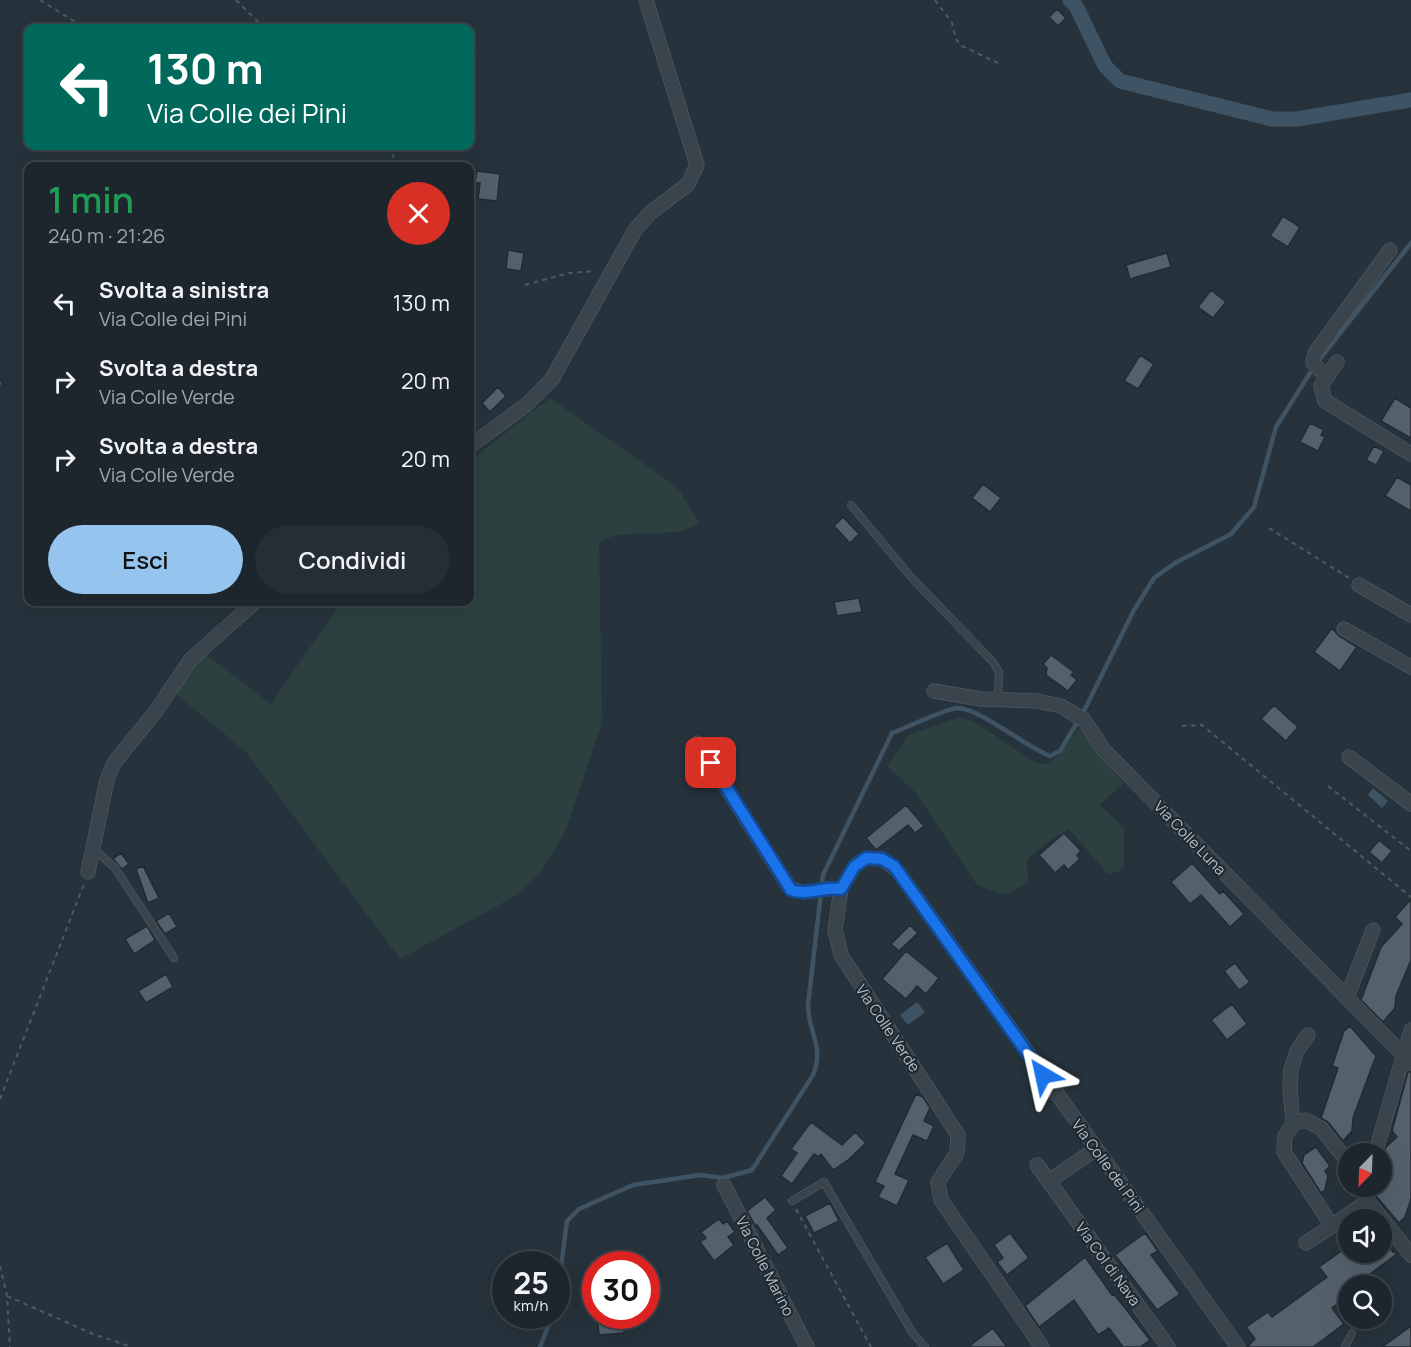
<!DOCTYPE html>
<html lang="it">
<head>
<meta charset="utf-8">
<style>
	body { margin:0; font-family:Manrope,sans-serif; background:#252e35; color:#f1f3f6; height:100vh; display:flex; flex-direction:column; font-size:22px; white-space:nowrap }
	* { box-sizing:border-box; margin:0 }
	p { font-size:20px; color:#a0a5aa }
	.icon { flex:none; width:33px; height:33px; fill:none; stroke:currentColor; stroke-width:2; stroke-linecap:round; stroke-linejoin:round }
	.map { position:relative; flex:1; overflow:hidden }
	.drawer { position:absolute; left:24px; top:162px; width:450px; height:444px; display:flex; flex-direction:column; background:#1d262d; border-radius:12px; box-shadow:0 6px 24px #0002,0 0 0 2px #3b4349 }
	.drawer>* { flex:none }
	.hud { position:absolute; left:24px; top:24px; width:450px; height:126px; border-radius:12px; box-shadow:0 6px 24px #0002,0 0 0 2px #3b4349; background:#00695c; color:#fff; overflow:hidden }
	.needle { width:39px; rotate:203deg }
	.fabs { position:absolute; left:1338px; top:1143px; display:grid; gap:12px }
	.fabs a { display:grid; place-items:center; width:54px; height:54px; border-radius:50%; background:#1d262d; box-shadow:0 6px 24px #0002,0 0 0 2px #3b4349; font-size:30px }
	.speed { position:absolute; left:492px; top:1251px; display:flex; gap:12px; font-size:30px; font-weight:700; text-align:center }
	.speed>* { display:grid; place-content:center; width:78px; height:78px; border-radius:50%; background:#1d262d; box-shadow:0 6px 24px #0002,0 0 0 2px #3b4349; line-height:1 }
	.speed small { font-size:15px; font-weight:400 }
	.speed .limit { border:9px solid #d22; background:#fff; color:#111 }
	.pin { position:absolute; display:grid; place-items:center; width:51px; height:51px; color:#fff; margin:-26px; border-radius:12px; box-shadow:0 3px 9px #0006 }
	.me { position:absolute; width:66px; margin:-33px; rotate:324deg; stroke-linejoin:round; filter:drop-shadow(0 0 4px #0008) }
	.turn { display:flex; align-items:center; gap:21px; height:126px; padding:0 24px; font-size:27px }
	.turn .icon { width:78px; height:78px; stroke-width:2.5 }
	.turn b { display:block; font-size:42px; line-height:51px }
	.round { display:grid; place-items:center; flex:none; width:63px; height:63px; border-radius:32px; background:#252e35 }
	.headline { display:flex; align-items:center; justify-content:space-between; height:102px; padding:0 24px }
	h1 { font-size:36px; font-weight:600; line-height:45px; color:#1e9e55 }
	.cta { display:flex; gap:12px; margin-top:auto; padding:12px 24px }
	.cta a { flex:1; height:69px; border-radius:36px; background:#95c4ee; color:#111; font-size:24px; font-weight:600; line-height:69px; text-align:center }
	.cta a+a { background:#252e35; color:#f1f3f6 }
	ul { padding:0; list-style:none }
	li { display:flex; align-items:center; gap:18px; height:78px; padding:0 24px }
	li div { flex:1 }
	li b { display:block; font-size:22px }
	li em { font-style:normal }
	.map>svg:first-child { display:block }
	.green { fill:#2c413f }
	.water { fill:#3e5363 }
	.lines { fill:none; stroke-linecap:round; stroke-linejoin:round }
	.stream { stroke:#3e5363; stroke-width:4.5 }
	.canal { stroke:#3e5363; stroke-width:15 }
	.building { fill:#54616c; stroke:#212b33; stroke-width:1.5 }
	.service-casing { stroke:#58626a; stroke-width:8 }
	.minor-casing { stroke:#58626a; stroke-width:15 }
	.path { stroke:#4b5d5d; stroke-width:2; stroke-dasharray:4.5 4.5; stroke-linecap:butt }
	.service { stroke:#3a444c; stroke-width:7 }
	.minor { stroke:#3a444c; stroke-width:14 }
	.route-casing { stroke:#114b97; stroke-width:15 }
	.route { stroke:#1a73e8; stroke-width:10 }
	.labels { text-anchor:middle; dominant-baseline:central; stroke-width:4.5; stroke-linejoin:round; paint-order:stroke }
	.street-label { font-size:15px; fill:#b6bfc7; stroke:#1f2931 }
</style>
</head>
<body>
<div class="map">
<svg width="1411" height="1347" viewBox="0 0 1411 1347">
	<rect width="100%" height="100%" fill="#27333c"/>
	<!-- green -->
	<path class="green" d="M 550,398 L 677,487 L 700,524 L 678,532 L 614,535 L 599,543 L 602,723 L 565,832 L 539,874 L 515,896 L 400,959 L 246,752 L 173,691 L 201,651 L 271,704 L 341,602 L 470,602 L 470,461 Z
		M 960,717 L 976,723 L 1036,763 L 1047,764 L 1060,754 L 1079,729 L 1123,783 L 1100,805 L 1124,828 L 1124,866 L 1118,872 L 1108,874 L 1069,829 L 1049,841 L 1027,859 L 1028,883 L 1004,895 L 977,885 L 916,793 L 887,766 L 909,735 Z"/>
	<!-- water -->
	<path class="water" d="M 1373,788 L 1388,801 L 1382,808 L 1368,795 Z
		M 917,1002 L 925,1012 L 908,1025 L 900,1015 Z"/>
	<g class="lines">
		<!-- stream -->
		<path class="stream" d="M 1319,360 L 1411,243
			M 1082,715 L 1134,610 L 1154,578 L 1175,563 L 1231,534 L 1254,507 L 1276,427 L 1310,373
			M 556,1305 L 567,1221 L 579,1209 L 633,1185 L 700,1175 L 723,1178 L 752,1170 L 813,1075 C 825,1046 808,1033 808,1005 L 823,875 L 892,733 C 904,729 949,707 958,708 C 981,709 1024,746 1050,756 L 1060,751 L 1078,721
			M 540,1347 L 552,1316"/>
		<!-- canal -->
		<path class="canal" d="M 1070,0 L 1076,6 L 1105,66 L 1120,81 L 1272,119 L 1297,119 L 1411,100"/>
	</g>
	<!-- building -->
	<path class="building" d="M 1057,9 L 1066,18 L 1058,26 L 1049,17 Z
		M 477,171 L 500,174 L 497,201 L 478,199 L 480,183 L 475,183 Z
		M 1283,216 L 1300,227 L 1288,247 L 1270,236 Z
		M 508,250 L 524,253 L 521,271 L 506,269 Z
		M 1167,253 L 1171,267 L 1130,279 L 1126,265 Z
		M 1211,290 L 1226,302 L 1213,318 L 1198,307 Z
		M 1140,355 L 1154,364 L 1138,389 L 1124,381 Z
		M 498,387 L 506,396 L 490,412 L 482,403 Z
		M 1395,398 L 1411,408 L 1411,438 L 1381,421 Z
		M 1310,423 L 1324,430 L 1321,435 L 1325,437 L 1318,451 L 1300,442 Z
		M 1374,446 L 1384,451 L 1376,465 L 1366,460 Z
		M 1397,477 L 1411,485 L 1411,511 L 1385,496 Z
		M 983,484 L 1001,498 L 990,512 L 972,498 Z
		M 843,517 L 859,534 L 850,543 L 834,526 Z
		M 859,598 L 862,612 L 837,616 L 834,602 Z
		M 1332,628 L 1339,636 L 1357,647 L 1340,671 L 1314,652 Z
		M 1051,655 L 1074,672 L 1071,675 L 1077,680 L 1068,691 L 1046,675 L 1047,668 L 1043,664 Z
		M 1274,705 L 1298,727 L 1286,741 L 1261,719 Z
		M 906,805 L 924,826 L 915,833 L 908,825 L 876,850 L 866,838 Z
		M 1064,833 L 1081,851 L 1077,855 L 1080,859 L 1068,870 L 1064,865 L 1055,873 L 1039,855 Z
		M 1379,840 L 1392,851 L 1382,863 L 1369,852 Z
		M 121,853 L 129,864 L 122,869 L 113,859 Z
		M 1192,863 L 1220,894 L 1223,891 L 1244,914 L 1230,927 L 1201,895 L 1190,904 L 1171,882 Z
		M 143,866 L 159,898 L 148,903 L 136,869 Z
		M 1411,899 L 1411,960 L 1396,996 L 1395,1008 L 1383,1022 L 1361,1000 L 1381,947 L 1402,924 L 1395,917 Z
		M 169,913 L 177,927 L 165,934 L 156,921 Z
		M 910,925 L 918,933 L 899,951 L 891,944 Z
		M 147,926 L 155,940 L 134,954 L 125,939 Z
		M 906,951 L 939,978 L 926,994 L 917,986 L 906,999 L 882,979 Z
		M 1235,963 L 1250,982 L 1239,990 L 1224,971 Z
		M 166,974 L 173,987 L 146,1003 L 138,991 Z
		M 1232,1004 L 1247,1024 L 1227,1040 L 1211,1020 Z
		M 1350,1026 L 1376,1056 L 1353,1118 L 1352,1131 L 1343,1141 L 1328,1122 L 1321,1118 L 1338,1068 L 1332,1066 L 1344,1031 Z
		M 1408,1072 L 1411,1072 L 1411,1199 L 1405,1217 L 1399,1223 L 1376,1196 L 1375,1186 L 1382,1186 L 1382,1160 L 1386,1147 L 1397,1137 L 1392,1131 Z
		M 916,1094 L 923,1097 L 930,1108 L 924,1121 L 934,1126 L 927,1141 L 913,1135 L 895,1174 L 909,1180 L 897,1206 L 878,1197 L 884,1186 L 875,1182 Z
		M 811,1122 L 842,1145 L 855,1132 L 866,1143 L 848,1160 L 833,1170 L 821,1154 L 819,1157 L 814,1154 L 792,1184 L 781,1176 L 797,1153 L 791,1149 Z
		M 1316,1147 L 1330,1166 L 1325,1171 L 1328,1176 L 1325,1190 L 1321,1193 L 1302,1163 L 1304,1155 Z
		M 765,1197 L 776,1210 L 767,1218 L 788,1248 L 778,1255 L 757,1225 L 756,1227 L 747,1211 Z
		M 830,1203 L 839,1221 L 814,1233 L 805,1216 Z
		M 719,1219 L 723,1224 L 727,1221 L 735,1232 L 728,1237 L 734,1245 L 714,1261 L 700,1242 L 706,1238 L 701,1232 Z
		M 1010,1233 L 1029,1258 L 1007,1275 L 997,1262 L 1003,1258 L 994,1245 Z
		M 1145,1233 L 1158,1251 L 1151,1255 L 1180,1294 L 1157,1310 L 1115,1255 Z
		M 1382,1237 L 1393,1252 L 1398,1253 L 1369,1275 L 1371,1279 L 1362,1286 L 1348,1286 L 1348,1296 L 1332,1308 L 1344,1324 L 1313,1347 L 1247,1347 L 1255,1339 L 1246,1327 L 1268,1312 L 1272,1317 L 1327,1277 L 1319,1267 L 1347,1247 L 1348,1252 L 1382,1252 Z
		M 947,1243 L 964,1270 L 943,1284 L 925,1257 Z
		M 1085,1257 L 1112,1295 L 1114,1294 L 1150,1340 L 1140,1347 L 1123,1347 L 1109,1328 L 1098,1335 L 1074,1300 L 1039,1327 L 1025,1306 Z
		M 597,1316 L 619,1316 L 619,1321 L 623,1321 L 624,1333 L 599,1335 Z
		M 1411,1326 L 1411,1347 L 1382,1347 Z
		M 993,1328 L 1007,1347 L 968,1347 Z"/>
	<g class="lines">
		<!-- service casing -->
		<g class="service-casing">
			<path id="service" d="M 851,505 L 911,577 L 993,662 L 999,672 L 998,700
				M 93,848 L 115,868 L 174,958
				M 792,1201 L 824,1182 L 912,1332 L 925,1347
				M 1345,1347 L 1352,1333"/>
		</g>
		<!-- minor casing -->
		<g class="minor-casing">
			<path id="minor" d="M 1337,362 L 1321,386 L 1325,401 L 1411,454
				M 1326,377 L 1313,363 L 1315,353 L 1390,250
				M 470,446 L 525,406 L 552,379 L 635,230 L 650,213 L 688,184 L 697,165 L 646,0
				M 1359,585 L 1411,615
				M 1344,629 L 1411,667
				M 934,691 L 981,699 L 1037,701 L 1061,706 L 1084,720 L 1104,750 L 1411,1063
				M 698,743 L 789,887 C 803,898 824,886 841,889 L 835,930 L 841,955 L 958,1135 L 957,1153 L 938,1182 L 941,1200 L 1042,1347
				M 1349,757 L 1411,804
				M 88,872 L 107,780 L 114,763 L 156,711 L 191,659 L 255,602
				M 841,889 L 854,867 L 866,858 L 882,859 L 897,870 L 1238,1347
				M 1347,997 L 1373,930
				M 1308,1035 L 1297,1051 L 1291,1069 L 1290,1088 L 1293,1124 L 1285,1136 L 1284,1152 L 1332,1226 L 1368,1201 L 1411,1255
				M 1293,1124 L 1305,1120 L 1321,1128 L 1348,1162
				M 1375,1154 L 1411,1030
				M 1037,1165 L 1168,1347
				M 1049,1181 L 1096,1149
				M 724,1185 L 807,1347
				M 1366,1186 L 1368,1201
				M 1306,1243 L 1332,1226"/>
		</g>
		<!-- path -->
		<path class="path" d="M 40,0 L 85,28
			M 236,0 L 264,28
			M 935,0 L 952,23 L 956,39 L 962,46 L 998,63
			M 388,146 L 398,166
			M 525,285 L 569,273 L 595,271
			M 0,382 L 0,385
			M 1269,528 L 1349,578
			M 1182,726 L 1202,725 L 1411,897
			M 1328,786 L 1411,851
			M 0,1099 L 84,884
			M 796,1209 L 871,1347
			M 0,1266 L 7,1296 L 10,1347
			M 7,1296 L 93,1334 L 132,1347"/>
		<!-- service -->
		<use href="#service" class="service"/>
		<!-- minor -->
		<use href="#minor" class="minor"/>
	</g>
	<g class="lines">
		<!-- route casing -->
		<g class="route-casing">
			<path id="route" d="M 711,763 L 791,890 C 807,896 824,886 841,889 L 854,867 L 866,858 L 882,859 L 894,866 L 1043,1075"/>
		</g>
		<!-- route -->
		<use href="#route" class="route"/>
	</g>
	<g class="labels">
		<!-- street labels -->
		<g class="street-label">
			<text transform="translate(1190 838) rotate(46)">Via Colle Luna</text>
			<text transform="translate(888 1028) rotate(56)">Via Colle Verde</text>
			<text transform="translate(1108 1166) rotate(54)">Via Colle dei Pini</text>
			<text transform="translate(1108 1264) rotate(54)">Via Col di Nava</text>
			<text transform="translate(765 1266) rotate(63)">Via Colle Marino</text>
		</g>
	</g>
</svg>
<div class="fabs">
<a><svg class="needle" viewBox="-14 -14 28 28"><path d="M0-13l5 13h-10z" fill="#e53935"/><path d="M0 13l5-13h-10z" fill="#a0a5aa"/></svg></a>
<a><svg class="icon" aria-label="sound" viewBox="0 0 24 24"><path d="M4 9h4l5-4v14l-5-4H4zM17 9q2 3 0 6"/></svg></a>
<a><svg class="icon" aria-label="search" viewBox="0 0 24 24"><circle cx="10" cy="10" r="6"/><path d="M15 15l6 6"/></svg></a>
</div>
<div class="speed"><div>25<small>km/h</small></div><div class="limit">30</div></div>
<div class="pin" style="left:711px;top:763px;background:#d93025"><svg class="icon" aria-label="arrive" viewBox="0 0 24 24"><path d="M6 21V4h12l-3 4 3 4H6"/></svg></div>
<svg class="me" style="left:1043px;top:1075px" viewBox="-20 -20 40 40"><path d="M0-17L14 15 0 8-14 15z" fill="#1a73e8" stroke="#fff" stroke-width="4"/></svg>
<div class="hud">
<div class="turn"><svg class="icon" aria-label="left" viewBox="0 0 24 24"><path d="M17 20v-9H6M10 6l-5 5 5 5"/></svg><div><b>130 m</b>Via Colle dei Pini</div></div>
</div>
<section class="drawer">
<div class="headline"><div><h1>1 min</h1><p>240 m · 21:26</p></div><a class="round" style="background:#d93025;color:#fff"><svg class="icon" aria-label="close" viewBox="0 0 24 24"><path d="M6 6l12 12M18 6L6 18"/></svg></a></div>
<ul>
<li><svg class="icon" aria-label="left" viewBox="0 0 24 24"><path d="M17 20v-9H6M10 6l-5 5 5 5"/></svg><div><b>Svolta a sinistra</b><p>Via Colle dei Pini</p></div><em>130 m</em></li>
<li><svg class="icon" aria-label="right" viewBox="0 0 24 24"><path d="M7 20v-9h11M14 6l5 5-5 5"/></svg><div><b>Svolta a destra</b><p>Via Colle Verde</p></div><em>20 m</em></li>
<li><svg class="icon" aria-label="right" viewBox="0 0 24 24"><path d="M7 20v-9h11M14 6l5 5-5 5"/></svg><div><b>Svolta a destra</b><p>Via Colle Verde</p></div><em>20 m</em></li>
</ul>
<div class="cta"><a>Esci</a><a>Condividi</a></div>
</section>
</div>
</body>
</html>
